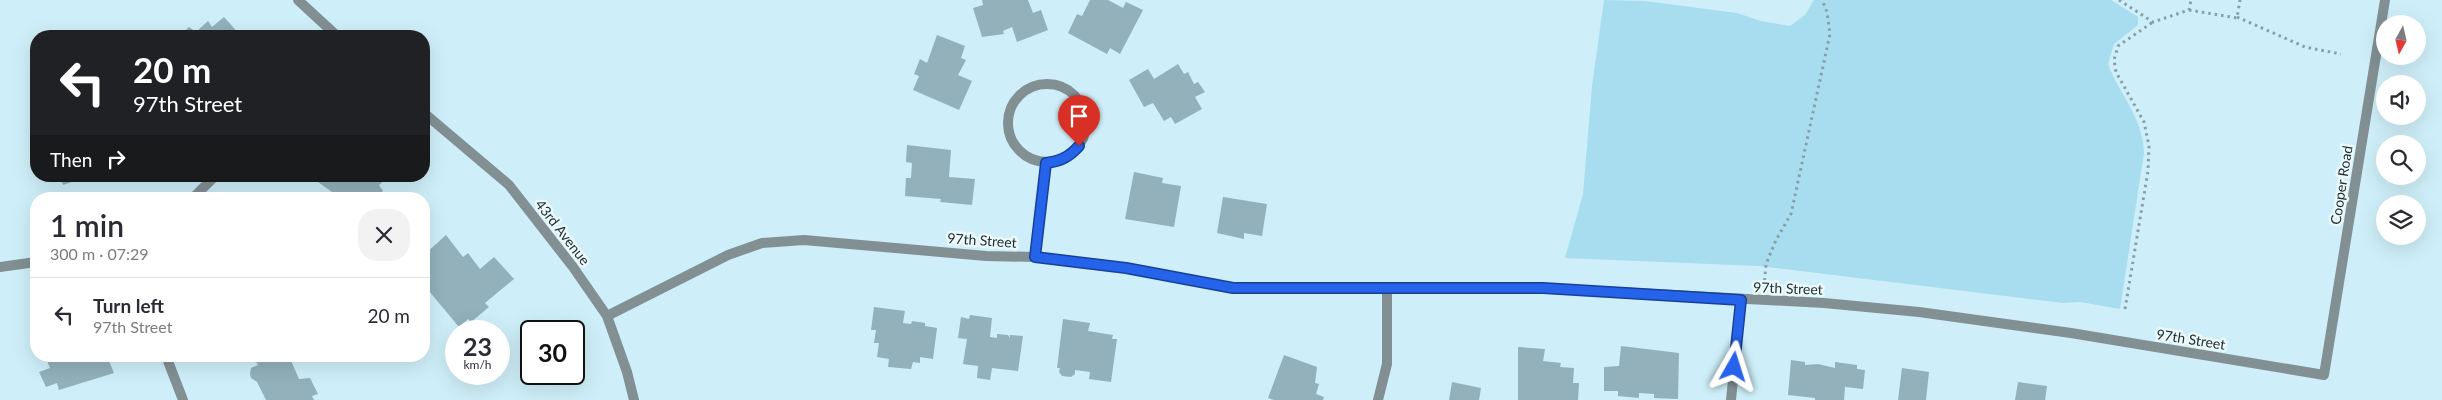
<!DOCTYPE html>
<html lang="en">
<head>
<meta charset="utf-8">
<style>
	body { margin:0; font-family:Lato,sans-serif; background:#f2f2f3; color:#2b2b33; height:100vh; display:flex; flex-direction:column; font-size:19px; white-space:nowrap }
	* { box-sizing:border-box; margin:0 }
	p { font-size:16px; color:#7c7c81 }
	.icon { flex:none; width:28px; height:28px; fill:none; stroke:currentColor; stroke-width:2; stroke-linecap:round; stroke-linejoin:round }
	.map { position:relative; flex:1; overflow:hidden }
	.drawer { position:absolute; left:30px; top:192px; width:400px; height:170px; display:flex; flex-direction:column; background:#fff; border-radius:20px; box-shadow:0 5px 20px #0002 }
	.drawer>* { flex:none }
	.top-card { position:absolute; left:30px; top:30px; width:400px; height:152px; border-radius:20px; box-shadow:0 5px 20px #0002; background:#202124; color:#fff; overflow:hidden }
	.needle { width:32px; rotate:188deg }
	.tools { position:absolute; left:2376px; top:15px; display:grid; gap:10px }
	.tools a { display:grid; place-items:center; width:50px; height:50px; border-radius:50%; background:#fff; box-shadow:0 5px 20px #0002; font-size:25px }
	.speed { position:absolute; left:445px; top:320px; display:flex; gap:10px; font-size:25px; font-weight:700; text-align:center }
	.speed>* { display:grid; place-content:center; width:65px; height:65px; border-radius:50%; background:#fff; box-shadow:0 5px 20px #0002; line-height:1 }
	.speed small { font-size:12px; font-weight:400 }
	.speed .limit { border:2px solid #111; border-radius:8px; background:#fff; color:#111 }
	.pin { position:absolute; display:grid; place-items:center; width:42px; height:42px; color:#fff; margin:-51px -21px; border-radius:50% 50% 50% 0; rotate:-45deg; box-shadow:0 0 5px #0007 }
	.pin .icon { rotate:45deg }
	.me { position:absolute; width:55px; margin:-28px; rotate:6deg; stroke-linejoin:round; filter:drop-shadow(0 0 4px #0008) }
	.turn { display:flex; align-items:center; gap:18px; height:105px; padding:0 20px; font-size:22px }
	.turn .icon { width:65px; height:65px; stroke-width:2.5 }
	.turn b { display:block; font-size:35px; line-height:42px }
	.then { display:flex; align-items:center; height:48px; padding:0 20px; background:#0003; gap:10px; font-size:19px }
	.round { display:grid; place-items:center; flex:none; width:52px; height:52px; border-radius:20px; background:#f2f2f3 }
	.overview { display:flex; align-items:center; justify-content:space-between; height:85px; padding:0 20px }
	h1 { font-size:30px; font-weight:600; line-height:38px }
	ul { padding:0; list-style:none }
	li { display:flex; align-items:center; gap:15px; height:75px; padding:0 20px; border-top:1px solid #e1e1e2 }
	li div { flex:1 }
	li b { display:block; font-size:19px }
	li em { font-style:normal }
	.map>svg:first-child { display:block }
	.green { fill:#a7ddee }
	.building { fill:#92b1ba }
	.lines { fill:none; stroke-linecap:round; stroke-linejoin:round }
	.path { stroke:#869fa6; stroke-width:3; stroke-dasharray:2.5 4; stroke-linecap:butt }
	.minor { stroke:#829094; stroke-width:10 }
	.route-casing { stroke:#184099; stroke-width:12 }
	.route { stroke:#2563eb; stroke-width:9 }
	.labels { text-anchor:middle; dominant-baseline:central; stroke-width:5; stroke-linejoin:round; paint-order:stroke }
	.street-label { font-size:14px; fill:#222f32; stroke:#ebf8fc }
</style>
</head>
<body>
<div class="map">
<svg width="2442" height="400" viewBox="0 0 2442 400">
	<rect width="100%" height="100%" fill="#ceeff9"/>
	<!-- green -->
	<path class="green" d="M 1604,0 L 1645,1 L 1737,13 L 1761,21 L 1790,26 L 1805,15 L 1814,0 L 2111,0 L 2138,17 L 2138,25 L 2114,44 L 2108,64 C 2120,96 2143,117 2144,153 L 2120,309 L 2080,302 L 2063,303 L 1759,266 L 1565,258 L 1583,194 L 1592,86 Z"/>
	<!-- building -->
	<path class="building" d="M 982,0 L 1028,0 L 1033,13 L 1041,10 L 1048,30 L 1017,42 L 1012,27 L 1003,31 L 1004,34 L 982,37 L 973,8 L 983,5 Z
		M 1090,0 L 1108,0 L 1123,8 L 1126,2 L 1143,10 L 1120,54 L 1110,48 L 1107,54 L 1068,33 L 1077,14 L 1082,16 Z
		M 224,17 L 241,36 L 180,36 L 189,27 L 196,32 L 208,21 L 212,27 Z
		M 937,35 L 965,46 L 961,58 L 966,60 L 958,75 L 972,81 L 959,110 L 913,90 L 919,76 L 914,74 L 920,59 L 927,63 Z
		M 1178,64 L 1184,74 L 1188,72 L 1194,84 L 1198,82 L 1205,92 L 1195,97 L 1202,109 L 1175,124 L 1171,117 L 1164,121 L 1153,103 L 1144,107 L 1129,80 L 1148,69 L 1154,79 Z
		M 907,145 L 951,150 L 949,177 L 975,179 L 972,205 L 940,202 L 941,199 L 905,196 L 906,178 L 911,178 L 912,163 L 906,162 Z
		M 1134,172 L 1163,178 L 1162,183 L 1181,186 L 1174,227 L 1125,219 Z
		M 60,176 L 88,176 L 63,185 Z
		M 322,176 L 389,176 L 379,185 L 383,191 L 374,199 L 329,199 L 327,198 L 332,192 L 318,182 Z
		M 1223,197 L 1267,204 L 1262,236 L 1244,233 L 1244,239 L 1217,233 Z
		M 446,235 L 463,257 L 468,253 L 480,269 L 494,257 L 514,279 L 485,303 L 489,307 L 471,322 L 468,319 L 459,327 L 424,285 L 424,273 L 426,271 L 424,255 Z
		M 874,307 L 905,311 L 903,323 L 911,324 L 912,321 L 925,323 L 925,326 L 937,328 L 933,359 L 920,357 L 920,363 L 913,362 L 911,369 L 888,367 L 889,359 L 877,357 L 879,343 L 874,343 L 876,330 L 871,330 Z
		M 970,315 L 992,318 L 990,337 L 997,338 L 997,334 L 1008,335 L 1010,338 L 1010,335 L 1023,336 L 1018,371 L 992,368 L 990,380 L 977,378 L 978,366 L 963,364 L 967,339 L 958,338 L 961,317 L 969,319 Z
		M 1063,319 L 1090,323 L 1088,331 L 1113,335 L 1112,339 L 1117,339 L 1111,382 L 1089,379 L 1090,372 L 1075,370 L 1075,374 L 1071,377 L 1062,376 L 1059,372 L 1060,368 L 1057,368 Z
		M 1621,346 L 1679,353 L 1678,399 L 1654,398 L 1654,394 L 1639,393 L 1639,398 L 1618,396 L 1618,391 L 1604,391 L 1604,367 L 1619,366 Z
		M 1518,347 L 1545,349 L 1543,361 L 1561,363 L 1560,367 L 1574,368 L 1573,383 L 1579,383 L 1578,400 L 1518,400 Z
		M 1284,355 L 1317,367 L 1315,383 L 1319,384 L 1316,394 L 1324,397 L 1323,400 L 1274,400 L 1268,398 Z
		M 45,356 L 107,356 L 114,373 L 59,390 L 57,383 L 46,387 L 39,372 L 50,368 Z
		M 268,356 L 289,356 L 299,379 L 310,378 L 318,394 L 312,396 L 314,400 L 266,400 L 257,382 L 251,378 L 250,374 L 251,368 L 258,365 L 255,360 Z
		M 1791,360 L 1805,362 L 1805,365 L 1818,364 L 1835,368 L 1835,362 L 1857,365 L 1857,369 L 1865,370 L 1863,389 L 1845,387 L 1844,400 L 1815,400 L 1815,398 L 1788,395 Z
		M 1902,368 L 1929,372 L 1926,400 L 1898,400 Z
		M 1452,382 L 1481,388 L 1479,400 L 1449,400 Z
		M 2018,382 L 2047,386 L 2045,400 L 2015,400 Z"/>
	<g class="lines">
		<!-- path -->
		<path class="path" d="M 2119,0 L 2153,22 L 2189,10 L 2191,0
			M 2189,10 L 2237,18 L 2240,0
			M 2237,17 L 2305,47 L 2341,54
			M 1764,287 L 1766,264 L 1776,240 L 1791,214 L 1830,34 L 1827,12 L 1822,0
			M 2125,309 L 2148,171 L 2149,146 L 2144,122 L 2116,72 L 2114,60 L 2118,46 L 2153,22"/>
		<!-- minor -->
		<path class="minor" d="M 298,0 L 337,36
			M1008 123a39 39 0 1 1 78 0a39 39 0 1 1-78 0Z
			M 424,113 L 509,185 L 573,267 L 607,316 L 627,372 L 634,400
			M 192,199 L 215,176
			M 1035,257 L 1046,163
			M 0,267 L 36,262
			M 607,316 L 728,255 L 762,243 L 804,240 L 986,256 L 1035,257 L 1126,268 L 1233,288 L 1543,288 L 1824,303 L 1919,312 L 2071,333 L 2324,375 L 2385,0
			M 166,356 L 183,400
			M 1378,400 L 1387,364 L 1387,288
			M 1731,400 L 1741,300"/>
	</g>
	<g class="lines">
		<!-- route casing -->
		<g class="route-casing">
			<path id="route" d="M 1079,146 C 1069,157 1061,161 1046,163 L 1035,257 L 1126,268 L 1233,288 L 1543,288 L 1741,300 L 1734,367"/>
		</g>
		<!-- route -->
		<use href="#route" class="route"/>
	</g>
	<g class="labels">
		<!-- street labels -->
		<g class="street-label">
			<text transform="translate(2341 185) rotate(-81)">Cooper Road</text>
			<text transform="translate(563 232) rotate(52)">43rd Avenue</text>
			<text transform="translate(982 240) rotate(4)">97th Street</text>
			<text transform="translate(1788 288) rotate(2)">97th Street</text>
			<text transform="translate(2191 339) rotate(9)">97th Street</text>
		</g>
	</g>
</svg>
<div class="tools">
<a><svg class="needle" viewBox="-14 -14 28 28"><path d="M0-13l5 13h-10z" fill="#e53935"/><path d="M0 13l5-13h-10z" fill="#7c7c81"/></svg></a>
<a><svg class="icon" aria-label="sound" viewBox="0 0 24 24"><path d="M4 9h4l5-4v14l-5-4H4zM17 9q2 3 0 6"/></svg></a>
<a><svg class="icon" aria-label="search" viewBox="0 0 24 24"><circle cx="10" cy="10" r="6"/><path d="M15 15l6 6"/></svg></a>
<a><svg class="icon" aria-label="layers" viewBox="0 0 24 24"><path d="M12 4l9 5-9 5-9-5zM3 14l9 5 9-5"/></svg></a>
</div>
<div class="speed"><div>23<small>km/h</small></div><div class="limit">30</div></div>
<div class="pin" style="left:1079px;top:146px;background:#d93025"><svg class="icon" aria-label="arrive" viewBox="0 0 24 24"><path d="M6 21V4h12l-3 4 3 4H6"/></svg></div>
<svg class="me" style="left:1734px;top:367px" viewBox="-20 -20 40 40"><path d="M0-17L14 15 0 8-14 15z" fill="#2563eb" stroke="#fff" stroke-width="4"/></svg>
<div class="top-card">
<div class="turn"><svg class="icon" aria-label="left" viewBox="0 0 24 24"><path d="M17 20v-9H6M10 6l-5 5 5 5"/></svg><div><b>20 m</b>97th Street</div></div>
<div class="then">Then<svg class="icon" aria-label="right" viewBox="0 0 24 24"><path d="M7 20v-9h11M14 6l5 5-5 5"/></svg></div>
</div>
<section class="drawer">
<div class="overview"><div><h1>1 min</h1><p>300 m · 07:29</p></div><a class="round"><svg class="icon" aria-label="close" viewBox="0 0 24 24"><path d="M6 6l12 12M18 6L6 18"/></svg></a></div>
<ul>
<li><svg class="icon" aria-label="left" viewBox="0 0 24 24"><path d="M17 20v-9H6M10 6l-5 5 5 5"/></svg><div><b>Turn left</b><p>97th Street</p></div><em>20 m</em></li>
</ul>
</section>
</div>
</body>
</html>
